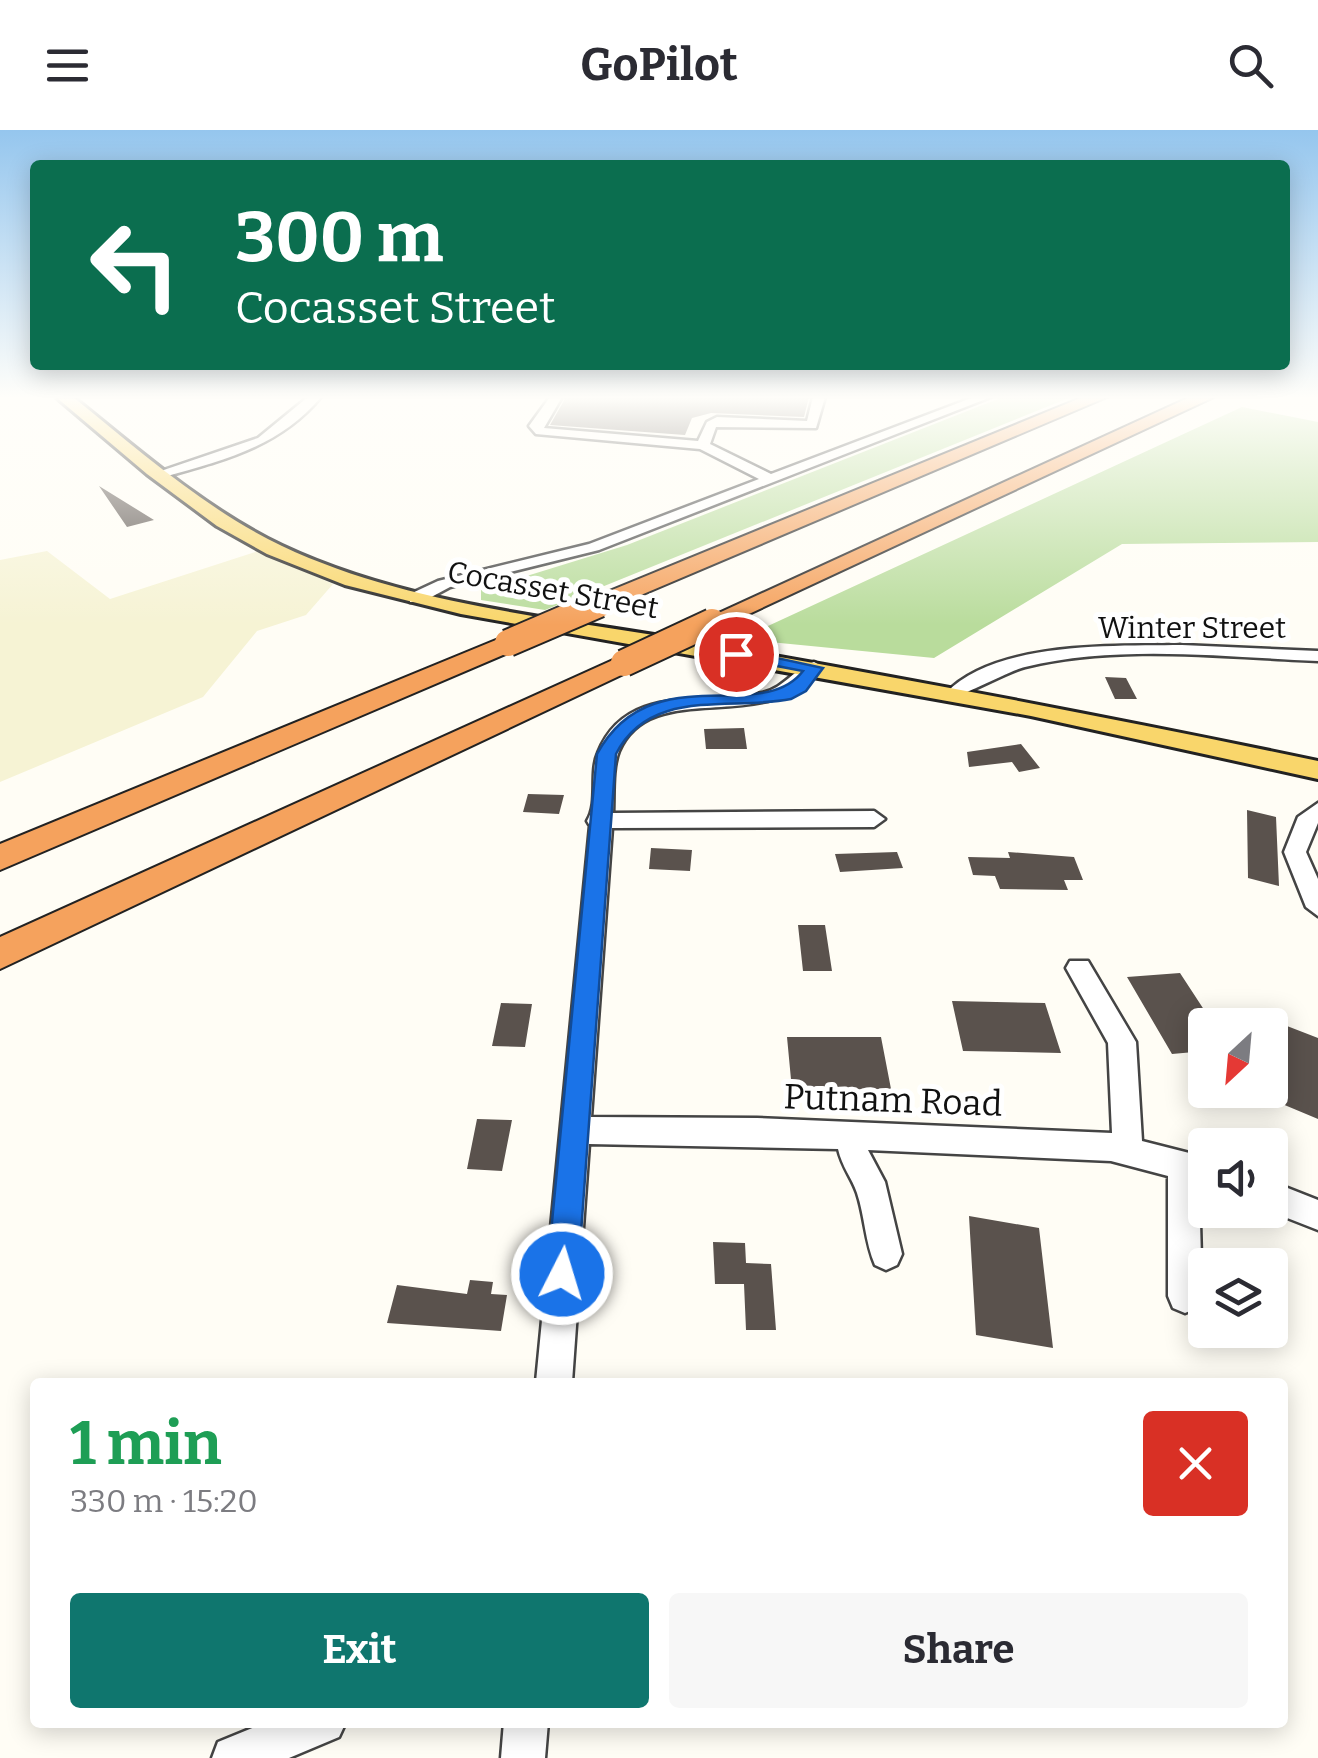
<!DOCTYPE html>
<html lang="en">
<head>
<meta charset="utf-8">
<style>
	body { margin:0; font-family:Bitter,serif; background:#f7f7f7; color:#2b2b33; height:100vh; display:flex; flex-direction:column; font-size:38px; white-space:nowrap }
	* { box-sizing:border-box; margin:0 }
	p { font-size:32px; color:#7c7c81 }
	.icon { flex:none; width:55px; height:55px; fill:none; stroke:currentColor; stroke-width:2; stroke-linecap:round; stroke-linejoin:round }
	.map { position:relative; flex:1; overflow:hidden }
	.sheet { position:absolute; left:30px; top:1248px; width:1258px; height:350px; display:flex; flex-direction:column; background:#fff; border-radius:10px; box-shadow:0 5px 25px #0003 }
	.sheet>* { flex:none }
	.top-card { position:absolute; left:30px; top:30px; width:1260px; height:210px; border-radius:10px; box-shadow:0 5px 25px #0003; background:#0b6e4f; color:#fff; overflow:hidden }
	.needle { width:65px; rotate:206deg }
	.controls { position:absolute; left:1188px; top:878px; display:grid; gap:20px }
	.controls a { display:grid; place-items:center; width:100px; height:100px; border-radius:10px; background:#fff; box-shadow:0 5px 25px #0003; font-size:50px }
	.pin { position:absolute; display:grid; place-items:center; width:85px; height:85px; color:#fff; margin:-42px; border:5px solid #fff; border-radius:50%; box-shadow:0 2px 10px #0007 }
	.me { position:absolute; width:110px; margin:-55px; rotate:5deg; stroke-linejoin:round; filter:drop-shadow(0 0 8px #0008) }
	.turn { display:flex; align-items:center; gap:35px; height:210px; padding:0 40px; font-size:45px }
	.turn .icon { width:130px; height:130px; stroke-width:2.5 }
	.turn b { display:block; font-size:70px; line-height:85px }
	.round { display:grid; place-items:center; flex:none; width:105px; height:105px; border-radius:10px; background:#f7f7f7 }
	.head { display:flex; align-items:center; justify-content:space-between; height:170px; padding:0 40px }
	h1 { font-size:60px; font-weight:700; line-height:75px; color:#1e9e55 }
	.action { display:flex; gap:20px; margin-top:auto; padding:20px 40px }
	.action a { flex:1; height:115px; border-radius:10px; background:#0f766e; color:#fff; font-size:40px; font-weight:700; line-height:115px; text-align:center }
	.action a+a { background:#f7f7f7; color:#2b2b33 }
	header { display:flex; justify-content:space-between; align-items:center; height:130px; padding:0 40px; background:#fff; font-size:45px; font-weight:700 }
	.map>svg:first-child { display:block }
	.farmland { fill:#f6f3d4 }
	.forest { fill:#b9dc9c }
	.building { fill:#5a524d }
	.lines { fill:none; stroke-linecap:round; stroke-linejoin:round }
	.minor-casing { stroke:#444; stroke-width:5 }
	.major-casing { stroke:#222; stroke-width:6 }
	.highway-casing { stroke:#222; stroke-width:4 }
	.minor { fill:#fff; fill-rule:evenodd }
	.major { fill:#f9d66b; fill-rule:evenodd }
	.highway { fill:#f5a25d; fill-rule:evenodd }
	.highway-bridge-casing { stroke:#222; stroke-width:30; stroke-linecap:butt }
	.highway-bridge { stroke:#f5a25d; stroke-width:26 }
	.route { fill:#1a73e8; stroke:#114b97; stroke-width:2.5 }
	.labels { text-anchor:middle; dominant-baseline:central; stroke-width:10; stroke-linejoin:round; paint-order:stroke }
	.far-street-label { font-size:30px; fill:#111; stroke:#fff }
	.street-label { font-size:35px; fill:#111; stroke:#fff }
</style>
</head>
<body>
<header><svg class="icon" aria-label="menu" viewBox="0 0 24 24"><path d="M4 6h16M4 12h16M4 18h16"/></svg>GoPilot<svg class="icon" aria-label="search" viewBox="0 0 24 24"><circle cx="10" cy="10" r="6"/><path d="M15 15l6 6"/></svg></header>
<div class="map">
<svg width="1318" height="1628" viewBox="0 0 1318 1628">
	<rect width="100%" height="100%" fill="#fffdf5"/>
	<!-- farmland -->
	<path class="farmland" d="M 47,421 L 110,469 L 258,421 L 333,454 L 306,485 L 257,501 L 203,567 L 0,652 L 0,430 Z"/>
	<!-- forest -->
	<path class="forest" d="M 1003,267 L 1071,267 L 545,480 L 481,470 L 481,460 L 627,415 Z
		M 1242,277 L 1318,292 L 1318,412 L 1122,414 L 934,528 L 740,509 Z"/>
	<!-- building -->
	<path class="building" d="M 566,267 L 809,267 L 804,287 L 711,283 L 692,288 L 685,305 L 550,295 Z
		M 99,356 L 154,390 L 127,397 Z
		M 1105,547 L 1126,548 L 1137,569 L 1115,569 Z
		M 744,598 L 747,619 L 706,619 L 704,599 Z
		M 1021,614 L 1040,638 L 1019,642 L 1012,632 L 969,637 L 967,622 Z
		M 528,664 L 564,665 L 559,684 L 523,682 Z
		M 1247,680 L 1276,687 L 1279,756 L 1248,748 Z
		M 651,718 L 692,720 L 690,741 L 649,739 Z
		M 897,722 L 903,738 L 840,742 L 835,724 Z
		M 1008,722 L 1074,727 L 1083,750 L 1064,750 L 1068,760 L 1000,759 L 995,746 L 973,745 L 968,727 L 1010,728 Z
		M 798,795 L 825,795 L 832,841 L 803,841 Z
		M 1180,843 L 1214,895 L 1205,895 L 1205,921 L 1172,924 L 1127,847 Z
		M 952,871 L 1045,873 L 1061,923 L 963,921 Z
		M 501,873 L 532,874 L 525,917 L 492,916 Z
		M 1287,896 L 1318,908 L 1318,989 L 1275,971 Z
		M 787,907 L 881,907 L 891,959 L 792,960 Z
		M 477,989 L 512,990 L 502,1041 L 467,1039 Z
		M 969,1086 L 1039,1098 L 1053,1218 L 976,1205 Z
		M 713,1112 L 745,1113 L 746,1133 L 771,1134 L 776,1200 L 746,1200 L 744,1154 L 715,1154 Z
		M 470,1150 L 493,1152 L 491,1164 L 507,1165 L 501,1201 L 387,1193 L 397,1155 L 467,1164 Z"/>
	<g class="lines">
		<!-- minor casing -->
		<g class="minor-casing">
			<path id="minor" d="M 308,267 L 321,267 C 279,317 224,330 164,347 L 152,344 L 258,308 Z
				M 550,267 L 562,267 L 544,298 L 698,311 L 707,292 L 717,287 L 807,291 L 813,267 L 825,267 L 816,298 L 716,297 L 710,314 L 771,344 L 974,267 L 991,267 L 599,420 L 450,457 L 422,472 L 410,472 L 410,464 L 438,451 L 589,414 L 759,349 L 700,319 L 536,304 L 529,296 Z
				M 1182,515 L 1318,521 L 1318,531 C 1223,527 1119,514 1025,537 C 1005,542 960,569 948,567 L 946,563 C 995,511 1115,516 1182,515 Z
				M 814,532 L 823,537 C 766,609 652,545 619,621 C 612,638 614,665 613,683 L 874,681 L 885,689 L 874,697 L 612,698 L 591,987 L 757,988 L 1112,1003 L 1108,913 L 1066,838 L 1070,831 L 1088,831 L 1136,912 L 1142,1011 L 1205,1027 L 1205,1055 L 1199,1054 L 1202,1166 L 1197,1178 L 1185,1183 L 1173,1178 L 1168,1166 L 1168,1046 L 1111,1031 L 868,1020 L 885,1052 L 902,1124 L 897,1135 L 886,1140 L 875,1135 C 865,1112 865,1087 857,1063 C 852,1048 842,1037 838,1019 L 589,1014 L 572,1252 L 536,1252 L 590,696 L 587,691 C 599,672 589,644 598,623 C 626,552 705,576 762,563 C 785,558 794,538 814,532 Z
				M 1318,673 L 1318,693 L 1306,722 L 1318,749 L 1318,786 L 1306,777 L 1284,722 L 1298,687 Z
				M 1270,1051 L 1318,1070 L 1318,1100 L 1267,1080 Z
				M 267,1592 L 346,1592 L 339,1607 L 289,1628 L 212,1628 L 218,1612 Z
				M 504,1592 L 548,1592 L 545,1628 L 501,1628 Z"/>
		</g>
		<!-- major casing -->
		<g class="major-casing">
			<path id="major" d="M 56,267 L 73,267 C 140,321 205,379 282,416 C 411,477 563,488 701,513 C 908,549 1113,588 1318,631 L 1318,649 L 1031,586 L 461,484 L 345,455 L 267,424 L 217,396 L 147,344 Z"/>
		</g>
		<!-- highway casing -->
		<g class="highway-casing">
			<path id="highway" d="M 1083,267 L 1107,267 L 608,479 L 590,479 L 586,474 L 590,469 Z
				M 1190,267 L 1214,267 L 721,497 L 712,500 L 699,492 Z
				M 508,505 L 517,507 L 521,513 L 517,519 L 0,740 L 0,714 Z
				M 624,525 L 638,533 L 634,539 L 0,839 L 0,807 Z"/>
		</g>
		<!-- minor -->
		<use href="#minor" class="minor"/>
		<!-- major -->
		<use href="#major" class="major"/>
		<!-- highway -->
		<use href="#highway" class="highway"/>
		<!-- highway-bridge casing -->
		<g class="highway-bridge-casing">
			<path id="highway-bridge" d="M 508,513 L 599,474
				M 624,533 L 712,492"/>
		</g>
		<!-- highway-bridge -->
		<use href="#highway-bridge" class="highway-bridge"/>
	</g>
	<!-- sky -->
	<linearGradient id="sky" x2="0" y2="1"><stop stop-color="#95c6ee"/><stop offset="0.54" stop-color="#fffefa"/><stop offset="1" stop-color="#fffefa" stop-opacity="0"/></linearGradient>
	<rect width="1318" height="495" fill="url(#sky)"/>
	<!-- route -->
	<path class="route" d="M 736,519 L 823,538 L 806,561 L 791,569 C 730,581 650,557 616,624 L 578,1144 L 573,1155 L 562,1159 L 552,1155 L 547,1144 L 597,624 C 651,525 761,596 803,541 L 730,527 L 730,521 Z"/>
	<g class="labels">
		<!-- far-street labels -->
		<g class="far-street-label">
			<text transform="translate(553 460) rotate(10)">Cocasset Street</text>
			<text x="1192" y="498">Winter Street</text>
		</g>
		<!-- street labels -->
		<g class="street-label">
			<text transform="translate(893 970) rotate(2)">Putnam Road</text>
		</g>
	</g>
</svg>
<div class="controls">
<a><svg class="needle" viewBox="-14 -14 28 28"><path d="M0-13l5 13h-10z" fill="#e53935"/><path d="M0 13l5-13h-10z" fill="#7c7c81"/></svg></a>
<a><svg class="icon" aria-label="sound" viewBox="0 0 24 24"><path d="M4 9h4l5-4v14l-5-4H4zM17 9q2 3 0 6"/></svg></a>
<a><svg class="icon" aria-label="layers" viewBox="0 0 24 24"><path d="M12 4l9 5-9 5-9-5zM3 14l9 5 9-5"/></svg></a>
</div>
<div class="pin" style="left:736px;top:524px;background:#d93025"><svg class="icon" aria-label="arrive" viewBox="0 0 24 24"><path d="M6 21V4h12l-3 4 3 4H6"/></svg></div>
<svg class="me" style="left:562px;top:1144px" viewBox="-20 -20 40 40"><circle r="17" fill="#1a73e8" stroke="#fff" stroke-width="3"/><path d="M0-11L8 9 0 5-8 9z" fill="#fff"/></svg>
<div class="top-card">
<div class="turn"><svg class="icon" aria-label="left" viewBox="0 0 24 24"><path d="M17 20v-9H6M10 6l-5 5 5 5"/></svg><div><b>300 m</b>Cocasset Street</div></div>
</div>
<section class="sheet">
<div class="head"><div><h1>1 min</h1><p>330 m · 15:20</p></div><a class="round" style="background:#d93025;color:#fff"><svg class="icon" aria-label="close" viewBox="0 0 24 24"><path d="M6 6l12 12M18 6L6 18"/></svg></a></div>
<div class="action"><a>Exit</a><a>Share</a></div>
</section>
</div>
</body>
</html>
